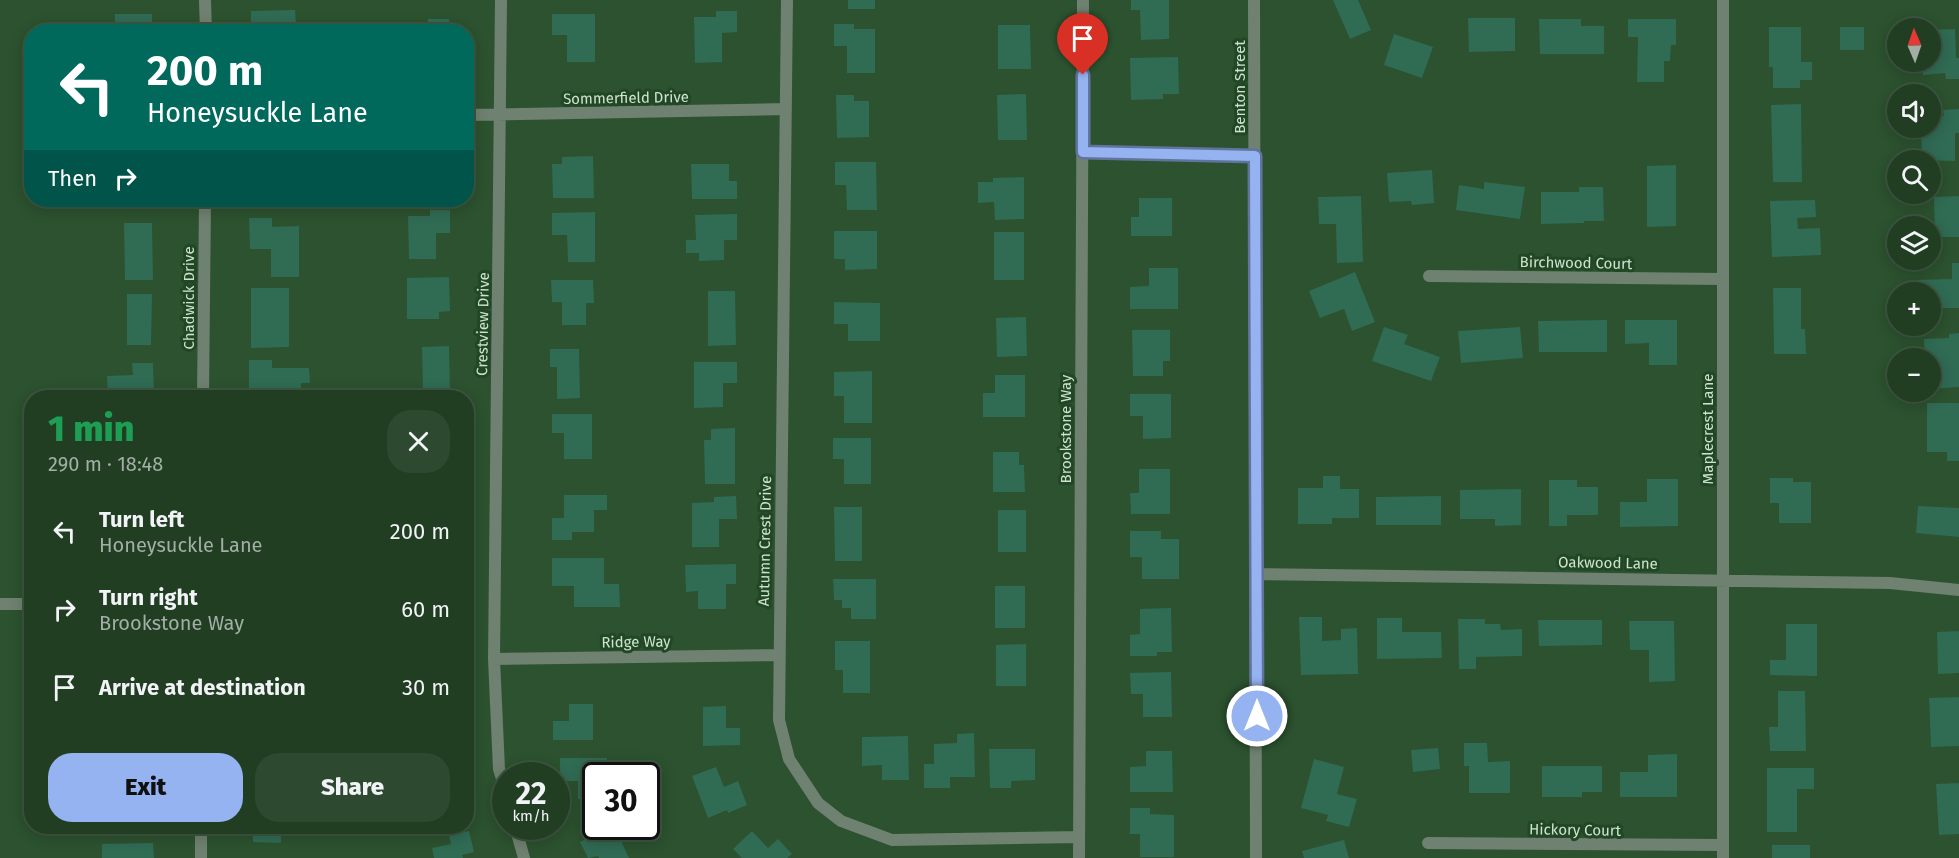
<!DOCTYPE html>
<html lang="en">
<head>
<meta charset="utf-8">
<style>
	body { margin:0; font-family:"Fira Sans",sans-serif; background:#2d4930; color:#f1f3f6; height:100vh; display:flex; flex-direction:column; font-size:22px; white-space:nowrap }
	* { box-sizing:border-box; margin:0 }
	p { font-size:20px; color:#a2aea6 }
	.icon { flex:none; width:33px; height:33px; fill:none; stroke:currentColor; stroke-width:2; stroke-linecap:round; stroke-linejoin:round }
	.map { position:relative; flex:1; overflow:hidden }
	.side { position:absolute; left:24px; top:390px; width:450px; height:444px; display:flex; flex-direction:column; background:#213e23; border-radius:24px; box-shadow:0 3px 15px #0003,0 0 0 2px #3e5741 }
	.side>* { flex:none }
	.guide { position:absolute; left:24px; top:24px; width:450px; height:183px; border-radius:24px; box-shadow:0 3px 15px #0003,0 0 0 2px #3e5741; background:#00695c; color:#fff; overflow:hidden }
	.needle { width:39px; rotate:358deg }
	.controls { position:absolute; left:1887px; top:18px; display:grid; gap:12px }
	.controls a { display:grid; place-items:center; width:54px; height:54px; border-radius:50%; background:#213e23; box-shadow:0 3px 15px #0003,0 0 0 2px #3e5741; font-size:30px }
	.speed { position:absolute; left:492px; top:762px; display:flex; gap:12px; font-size:30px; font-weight:700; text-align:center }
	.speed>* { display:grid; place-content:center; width:78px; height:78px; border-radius:50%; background:#213e23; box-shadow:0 3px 15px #0003,0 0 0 2px #3e5741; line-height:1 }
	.speed small { font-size:15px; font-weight:400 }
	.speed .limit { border:3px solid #111; border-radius:9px; background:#fff; color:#111 }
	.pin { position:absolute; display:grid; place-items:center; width:51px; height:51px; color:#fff; margin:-62px -26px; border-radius:50% 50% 50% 0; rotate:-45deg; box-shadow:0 0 6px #0007 }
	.pin .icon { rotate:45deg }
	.me { position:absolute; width:66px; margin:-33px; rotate:0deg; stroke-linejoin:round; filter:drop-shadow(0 0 4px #0008) }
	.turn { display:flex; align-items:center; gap:21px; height:126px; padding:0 24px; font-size:27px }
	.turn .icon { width:78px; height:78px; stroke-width:2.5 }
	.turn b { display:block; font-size:42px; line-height:51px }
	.then { display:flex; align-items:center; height:57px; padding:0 24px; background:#0003; gap:12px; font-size:22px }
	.round { display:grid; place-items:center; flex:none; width:63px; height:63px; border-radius:24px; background:#2d4930 }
	.overview { display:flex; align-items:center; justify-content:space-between; height:102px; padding:0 24px }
	h1 { font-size:36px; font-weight:800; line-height:45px; color:#1e9e55 }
	.primary-button { display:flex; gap:12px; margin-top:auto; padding:12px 24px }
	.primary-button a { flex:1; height:69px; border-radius:24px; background:#95b2f1; color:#111; font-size:24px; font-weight:800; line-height:69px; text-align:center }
	.primary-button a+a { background:#2d4930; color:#f1f3f6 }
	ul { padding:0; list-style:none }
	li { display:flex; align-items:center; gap:18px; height:78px; padding:0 24px }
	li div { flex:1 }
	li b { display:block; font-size:22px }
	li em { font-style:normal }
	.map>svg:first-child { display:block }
	.building { fill:#306b54 }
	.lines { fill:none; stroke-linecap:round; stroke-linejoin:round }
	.minor { stroke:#6f8170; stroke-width:12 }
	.route-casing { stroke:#61749d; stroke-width:15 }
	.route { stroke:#95b2f1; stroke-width:10 }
	.labels { text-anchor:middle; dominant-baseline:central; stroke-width:6; stroke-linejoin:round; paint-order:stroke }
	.street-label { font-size:15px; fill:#cee3cf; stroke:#214725 }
</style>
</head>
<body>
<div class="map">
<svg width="1959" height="858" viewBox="0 0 1959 858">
	<rect width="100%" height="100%" fill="#2c522f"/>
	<!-- building -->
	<path class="building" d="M 848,0 L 875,0 L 875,9 L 848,9 Z
		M 1131,0 L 1169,0 L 1169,39 L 1141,40 L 1140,10 L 1131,10 Z
		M 1333,0 L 1358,0 L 1371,30 L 1350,39 Z
		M 295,10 L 296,24 L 303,23 L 303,32 L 251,32 L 251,11 Z
		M 716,11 L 737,11 L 737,32 L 722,33 L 722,62 L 695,63 L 694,17 L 716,17 Z
		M 115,14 L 152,14 L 152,32 L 115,32 Z
		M 552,14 L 595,14 L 595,62 L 567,62 L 567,35 L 552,35 Z
		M 1468,18 L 1515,18 L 1515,51 L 1469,52 Z
		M 428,19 L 449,19 L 450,32 L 428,32 Z
		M 1539,19 L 1581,19 L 1581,26 L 1604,26 L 1604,54 L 1540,54 Z
		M 1628,19 L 1676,19 L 1676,45 L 1671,45 L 1670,61 L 1664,61 L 1664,82 L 1637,82 L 1638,37 L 1628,37 Z
		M 834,24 L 854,24 L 854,29 L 875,29 L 875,73 L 847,73 L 847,46 L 834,46 Z
		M 998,25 L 1030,25 L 1031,69 L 998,69 Z
		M 1769,27 L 1801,27 L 1801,62 L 1812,62 L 1812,80 L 1800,80 L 1800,88 L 1773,88 L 1773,67 L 1769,67 Z
		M 1840,27 L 1864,27 L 1864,50 L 1840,50 Z
		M 1955,29 L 1956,58 L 1959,58 L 1959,79 L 1946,79 L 1945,73 L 1923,75 L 1922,62 L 1930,62 L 1930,30 Z
		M 1394,34 L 1433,47 L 1422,78 L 1384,65 Z
		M 1178,57 L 1179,94 L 1163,94 L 1163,99 L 1131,100 L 1130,58 Z
		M 1026,94 L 1027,140 L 998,140 L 997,95 Z
		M 836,95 L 854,95 L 854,101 L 869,101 L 869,137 L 837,138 Z
		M 1801,104 L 1802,182 L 1773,182 L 1771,105 Z
		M 1959,109 L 1959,133 L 1955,133 L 1955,161 L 1922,160 L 1921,128 L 1930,128 L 1930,117 L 1944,116 L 1943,110 Z
		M 593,156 L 594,198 L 553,198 L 552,164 L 562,164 L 562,157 Z
		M 835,162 L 876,162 L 877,210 L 847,210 L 846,185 L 835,185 Z
		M 691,164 L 729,164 L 729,181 L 737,181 L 737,199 L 692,199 Z
		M 1676,165 L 1676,226 L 1647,227 L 1647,166 Z
		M 1432,170 L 1434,203 L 1412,205 L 1411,201 L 1389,202 L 1387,173 Z
		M 1024,177 L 1024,219 L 995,220 L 994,202 L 978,203 L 978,182 L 993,182 L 993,178 Z
		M 1484,182 L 1525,187 L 1520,219 L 1456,210 L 1459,185 L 1484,189 Z
		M 1579,187 L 1603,187 L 1604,221 L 1584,221 L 1584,223 L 1541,224 L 1541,192 L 1579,192 Z
		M 1361,196 L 1363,262 L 1337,263 L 1336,224 L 1319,224 L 1318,197 Z
		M 1959,196 L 1959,237 L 1935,237 L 1934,197 Z
		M 1139,198 L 1172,198 L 1172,236 L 1131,236 L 1131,217 L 1139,217 Z
		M 263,200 L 293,200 L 293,206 L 263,206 Z
		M 1815,200 L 1816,217 L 1797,218 L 1798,229 L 1820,228 L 1821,255 L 1772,257 L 1770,201 Z
		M 430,210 L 450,210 L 450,233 L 436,233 L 436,259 L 409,259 L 408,216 L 430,216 Z
		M 595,212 L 595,262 L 568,262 L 567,235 L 552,235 L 552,213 Z
		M 737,214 L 737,240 L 724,240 L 724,260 L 699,261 L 699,253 L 686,253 L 686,240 L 696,240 L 695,215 Z
		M 249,218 L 272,218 L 272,227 L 299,226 L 299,277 L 271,277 L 271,249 L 250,249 Z
		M 124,223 L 152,223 L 153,280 L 125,280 Z
		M 834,231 L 877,231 L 877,269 L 845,270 L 845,259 L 834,259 Z
		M 994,232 L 1024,232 L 1024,280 L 994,280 Z
		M 1952,263 L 1959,263 L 1959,308 L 1930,308 L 1930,292 L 1917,292 L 1917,280 L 1952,279 Z
		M 1149,268 L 1178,268 L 1178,309 L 1130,309 L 1130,287 L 1149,286 Z
		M 1355,272 L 1375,322 L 1352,331 L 1344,309 L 1320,318 L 1309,291 Z
		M 449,277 L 450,311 L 439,312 L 439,319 L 407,319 L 407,278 Z
		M 551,280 L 593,280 L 594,303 L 586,303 L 586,325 L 562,325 L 562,302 L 552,302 Z
		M 251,288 L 289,288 L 289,347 L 251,348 Z
		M 1773,288 L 1801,288 L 1801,329 L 1805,329 L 1806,354 L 1774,354 Z
		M 708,291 L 735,291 L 736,345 L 708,346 Z
		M 127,294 L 152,294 L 151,345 L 127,345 Z
		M 834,302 L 880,303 L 880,341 L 848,341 L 848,324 L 834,324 Z
		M 1026,317 L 1027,356 L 997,357 L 996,318 Z
		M 1607,320 L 1607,352 L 1539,352 L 1538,321 Z
		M 1625,320 L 1677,320 L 1677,365 L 1649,365 L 1649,343 L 1625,344 Z
		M 1384,327 L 1408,335 L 1404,344 L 1440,357 L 1431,381 L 1372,361 Z
		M 1520,327 L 1523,358 L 1461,363 L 1458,331 Z
		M 1132,330 L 1170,330 L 1170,361 L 1163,361 L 1163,376 L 1133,376 Z
		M 1959,333 L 1959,387 L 1930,389 L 1930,358 L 1925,358 L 1924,339 L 1949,338 L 1949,334 Z
		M 449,346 L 450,395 L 423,395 L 422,347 Z
		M 550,349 L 579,349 L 580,398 L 557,399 L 557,367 L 550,367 Z
		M 249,360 L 272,360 L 272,368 L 309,368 L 310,383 L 301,383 L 301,398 L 265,398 L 265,390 L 249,390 Z
		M 694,362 L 737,362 L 737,383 L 723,383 L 723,407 L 694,408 Z
		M 132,363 L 153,363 L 154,394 L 140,394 L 140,398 L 108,398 L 107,376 L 133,375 Z
		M 872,371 L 872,423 L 844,423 L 844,396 L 834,396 L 834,372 Z
		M 995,375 L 1025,375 L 1025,417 L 983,417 L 983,393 L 995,393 Z
		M 1130,394 L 1171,394 L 1171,438 L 1143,439 L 1143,416 L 1130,416 Z
		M 1927,403 L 1959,403 L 1959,461 L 1947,461 L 1947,452 L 1927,452 Z
		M 552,414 L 592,414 L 592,459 L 564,459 L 564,433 L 552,433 Z
		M 735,428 L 735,484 L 705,484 L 704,440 L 711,440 L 711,429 Z
		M 833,438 L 871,438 L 871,484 L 844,484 L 844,459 L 833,459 Z
		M 993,452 L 1019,452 L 1019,465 L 1024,465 L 1025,492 L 993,492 Z
		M 1139,469 L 1170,469 L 1170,514 L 1131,514 L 1130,493 L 1139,493 Z
		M 1323,476 L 1340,476 L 1340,489 L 1359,489 L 1359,518 L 1332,518 L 1332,524 L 1298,524 L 1298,488 L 1323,488 Z
		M 1770,478 L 1793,478 L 1793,482 L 1811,482 L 1811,523 L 1779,523 L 1779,503 L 1770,503 Z
		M 1647,479 L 1678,479 L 1678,526 L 1620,527 L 1620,502 L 1647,502 Z
		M 1549,480 L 1577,480 L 1577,487 L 1598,487 L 1598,515 L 1567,515 L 1567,526 L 1549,526 Z
		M 1521,489 L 1521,525 L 1495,526 L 1495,519 L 1460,519 L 1460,490 Z
		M 564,495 L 607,495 L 607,510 L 594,510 L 594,532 L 572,532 L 572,540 L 552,540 L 552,518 L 564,518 Z
		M 736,496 L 737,519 L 719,519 L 719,547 L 692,547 L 692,503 L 714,502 L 714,497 Z
		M 1441,496 L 1441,525 L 1376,525 L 1376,497 Z
		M 1918,506 L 1959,508 L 1959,537 L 1916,533 Z
		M 834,507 L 862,507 L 862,561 L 835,561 Z
		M 998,510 L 1026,510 L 1026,552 L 998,552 Z
		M 1130,531 L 1161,531 L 1161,539 L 1179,539 L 1179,579 L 1142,579 L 1142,557 L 1130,557 Z
		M 552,558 L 604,558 L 604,584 L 619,584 L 620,607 L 574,607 L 574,586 L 552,586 Z
		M 736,564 L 736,584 L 726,584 L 726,609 L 698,609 L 698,591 L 686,592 L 685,565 Z
		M 833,579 L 876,579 L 876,619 L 851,619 L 851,608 L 842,608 L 842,600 L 834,600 Z
		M 995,586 L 1025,586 L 1025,628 L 995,628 Z
		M 1171,608 L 1172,652 L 1157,652 L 1157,656 L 1130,656 L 1130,635 L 1140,634 L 1140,609 Z
		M 1299,617 L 1322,617 L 1322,641 L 1341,640 L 1341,629 L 1357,628 L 1358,674 L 1301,675 Z
		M 1377,618 L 1402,618 L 1402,632 L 1441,632 L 1442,658 L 1377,659 Z
		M 1458,619 L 1485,619 L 1485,624 L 1500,624 L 1501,630 L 1522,629 L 1522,656 L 1476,657 L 1476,669 L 1459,669 Z
		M 1538,620 L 1602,620 L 1602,645 L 1539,646 Z
		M 1629,621 L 1674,621 L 1675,681 L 1649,682 L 1649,650 L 1630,650 Z
		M 1786,624 L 1817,624 L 1817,676 L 1770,675 L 1770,660 L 1786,660 Z
		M 1959,631 L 1959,673 L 1938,674 L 1937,632 Z
		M 835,641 L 870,641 L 870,693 L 843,693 L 843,670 L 835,670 Z
		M 1026,644 L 1026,686 L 996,686 L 996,645 Z
		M 1171,672 L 1172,717 L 1143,717 L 1143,694 L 1131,694 L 1130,673 Z
		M 1778,691 L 1805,691 L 1806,751 L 1770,751 L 1769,727 L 1778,727 Z
		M 1959,697 L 1959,746 L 1931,747 L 1929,698 Z
		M 569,704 L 593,704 L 593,740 L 553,740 L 553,721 L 569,721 Z
		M 726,706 L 726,728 L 740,728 L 740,745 L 703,746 L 703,707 Z
		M 974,733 L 975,777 L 950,777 L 950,788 L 924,788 L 924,764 L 934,764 L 934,744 L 957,743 L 957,734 Z
		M 908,736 L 909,780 L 882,780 L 882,765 L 862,766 L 862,737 Z
		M 1464,743 L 1487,743 L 1488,762 L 1510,761 L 1510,793 L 1469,793 L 1469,766 L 1464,766 Z
		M 1438,748 L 1440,769 L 1413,772 L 1411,750 Z
		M 989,749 L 1035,749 L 1035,780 L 1011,781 L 1011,788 L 990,788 Z
		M 1146,751 L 1172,751 L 1173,792 L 1130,792 L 1130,767 L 1146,766 Z
		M 1677,754 L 1677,797 L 1620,797 L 1620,772 L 1648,772 L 1648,755 Z
		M 560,758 L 607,758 L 607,776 L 596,776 L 596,799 L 578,799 L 578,781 L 560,781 Z
		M 1314,759 L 1344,767 L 1337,794 L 1357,799 L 1349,827 L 1326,821 L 1328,815 L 1301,808 Z
		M 1542,766 L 1602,766 L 1602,792 L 1582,792 L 1582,797 L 1542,797 Z
		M 716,767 L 724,787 L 738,781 L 747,805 L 728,813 L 727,810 L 708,818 L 692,776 Z
		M 1767,768 L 1814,768 L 1814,789 L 1797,789 L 1797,832 L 1767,832 Z
		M 1959,783 L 1959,834 L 1939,835 L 1936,784 Z
		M 1130,808 L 1150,808 L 1150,814 L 1174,815 L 1174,857 L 1140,857 L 1140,834 L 1130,834 Z
		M 253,826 L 281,826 L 281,843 L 253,842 Z
		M 614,826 L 629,858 L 599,858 L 598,856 L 588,858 L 580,842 Z
		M 469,831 L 474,852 L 462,855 L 463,858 L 434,858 L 432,848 L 451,844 L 449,835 Z
		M 752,831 L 768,848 L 778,839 L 792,854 L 787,858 L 742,858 L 733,849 Z
		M 1344,840 L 1349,858 L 1304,858 L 1302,851 Z
		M 153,843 L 154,858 L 102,858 L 102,844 Z
		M 1772,845 L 1810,845 L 1810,858 L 1772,858 Z"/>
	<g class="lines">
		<!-- minor -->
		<path class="minor" d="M 205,0 L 206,32
			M 501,0 L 494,659 L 499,769 L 506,792
			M 787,0 L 779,720 L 789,759 L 818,803 L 841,821 L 892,840 L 1079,837
			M 1254,0 L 1256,858
			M 466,115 L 785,109
			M 1083,152 L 1255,156
			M 1429,276 L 1722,279
			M 203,398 L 205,200
			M 1257,574 L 1890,583 L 1959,590
			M 0,604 L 32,604
			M 494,659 L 779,655
			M 515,826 L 524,858
			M 1428,843 L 1723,845
			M 201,858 L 201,826
			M 1079,858 L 1083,0
			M 1723,858 L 1723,0"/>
	</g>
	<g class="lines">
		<!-- route casing -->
		<g class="route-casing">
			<path id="route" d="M 1083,75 L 1083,152 L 1255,156 L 1257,716"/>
		</g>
		<!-- route -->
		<use href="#route" class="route"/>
	</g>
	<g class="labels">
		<!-- street labels -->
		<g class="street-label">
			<text transform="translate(1240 87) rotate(-90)">Benton Street</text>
			<text transform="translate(626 98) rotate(-1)">Sommerfield Drive</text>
			<text transform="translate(1576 263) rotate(1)">Birchwood Court</text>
			<text transform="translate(189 298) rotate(-90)">Chadwick Drive</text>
			<text transform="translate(483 324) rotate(-89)">Crestview Drive</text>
			<text transform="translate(1066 429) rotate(-90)">Brookstone Way</text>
			<text transform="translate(1708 429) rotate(-90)">Maplecrest Lane</text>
			<text transform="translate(765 541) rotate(-89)">Autumn Crest Drive</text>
			<text transform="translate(1608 563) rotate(1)">Oakwood Lane</text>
			<text transform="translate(636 642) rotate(-1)">Ridge Way</text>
			<text transform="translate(1575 830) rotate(1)">Hickory Court</text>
		</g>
	</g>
</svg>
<div class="controls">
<a><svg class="needle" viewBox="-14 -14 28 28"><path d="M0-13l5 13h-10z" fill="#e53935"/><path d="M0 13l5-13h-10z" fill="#a2aea6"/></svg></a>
<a><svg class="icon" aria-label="sound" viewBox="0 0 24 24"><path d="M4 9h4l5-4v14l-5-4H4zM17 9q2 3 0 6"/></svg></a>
<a><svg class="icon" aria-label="search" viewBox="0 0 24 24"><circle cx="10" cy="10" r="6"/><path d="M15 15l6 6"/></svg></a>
<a><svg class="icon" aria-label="layers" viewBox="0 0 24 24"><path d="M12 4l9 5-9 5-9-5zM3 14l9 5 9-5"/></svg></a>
<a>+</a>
<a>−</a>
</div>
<div class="speed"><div>22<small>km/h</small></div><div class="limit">30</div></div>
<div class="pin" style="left:1083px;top:75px;background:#d93025"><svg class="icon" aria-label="arrive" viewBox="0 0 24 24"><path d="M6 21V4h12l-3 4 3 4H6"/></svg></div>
<svg class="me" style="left:1257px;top:716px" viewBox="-20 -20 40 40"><circle r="17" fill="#95b2f1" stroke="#fff" stroke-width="3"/><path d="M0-11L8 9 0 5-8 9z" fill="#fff"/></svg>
<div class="guide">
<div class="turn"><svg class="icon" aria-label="left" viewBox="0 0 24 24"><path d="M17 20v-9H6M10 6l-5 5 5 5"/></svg><div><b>200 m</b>Honeysuckle Lane</div></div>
<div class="then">Then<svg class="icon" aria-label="right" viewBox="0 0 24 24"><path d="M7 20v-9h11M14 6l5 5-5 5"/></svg></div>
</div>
<section class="side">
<div class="overview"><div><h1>1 min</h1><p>290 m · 18:48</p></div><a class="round"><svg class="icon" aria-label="close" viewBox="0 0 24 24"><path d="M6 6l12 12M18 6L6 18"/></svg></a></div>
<ul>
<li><svg class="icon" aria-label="left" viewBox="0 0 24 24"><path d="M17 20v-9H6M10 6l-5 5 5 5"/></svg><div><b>Turn left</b><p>Honeysuckle Lane</p></div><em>200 m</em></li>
<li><svg class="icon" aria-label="right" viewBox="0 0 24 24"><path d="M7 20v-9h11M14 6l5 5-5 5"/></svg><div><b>Turn right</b><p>Brookstone Way</p></div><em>60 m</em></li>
<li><svg class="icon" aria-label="arrive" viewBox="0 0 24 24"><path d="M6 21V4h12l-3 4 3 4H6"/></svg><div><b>Arrive at destination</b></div><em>30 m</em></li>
</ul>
<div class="primary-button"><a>Exit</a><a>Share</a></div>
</section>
</div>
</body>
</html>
